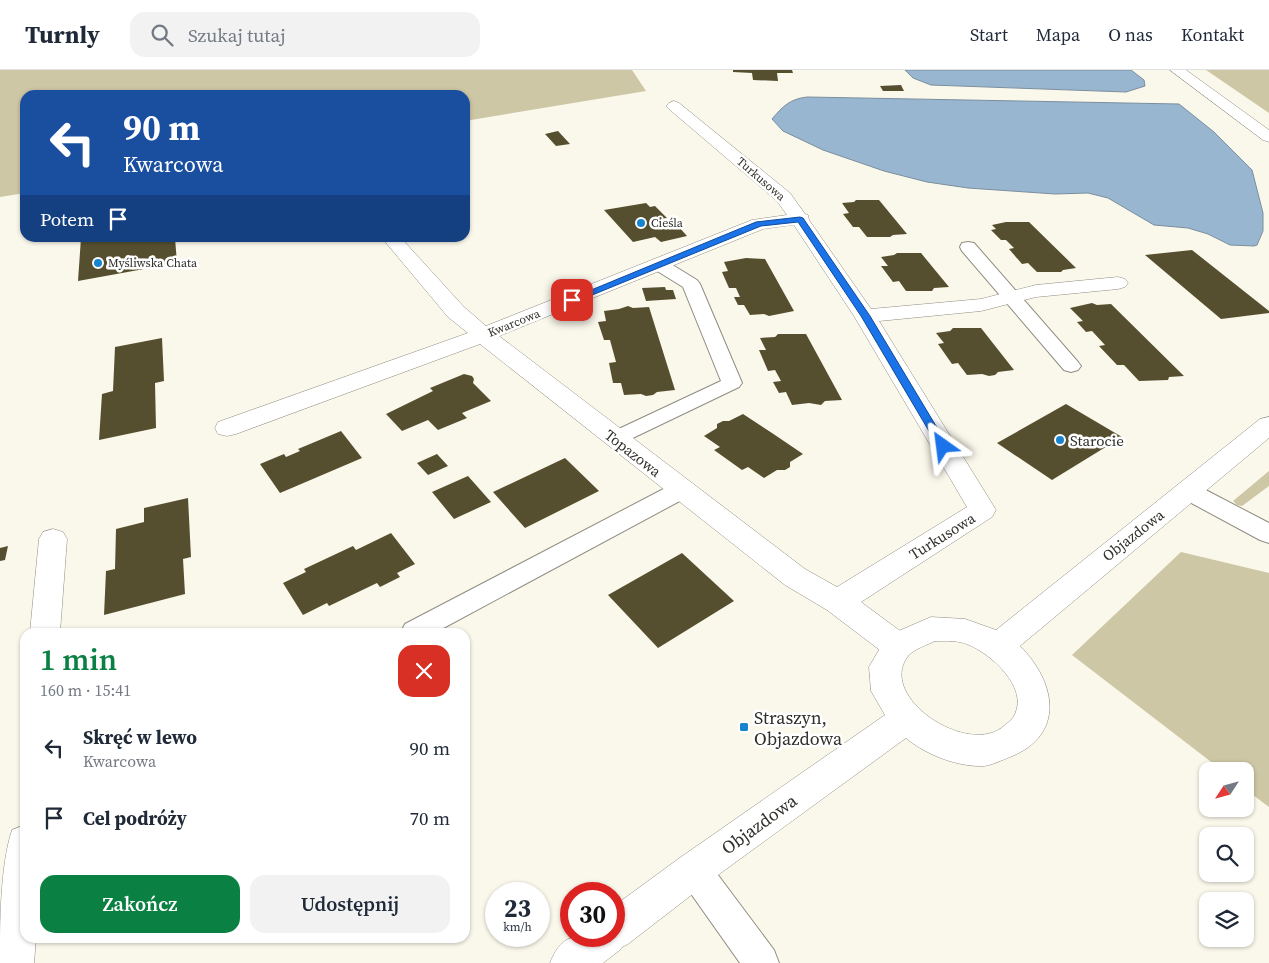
<!DOCTYPE html>
<html lang="pl">
<head>
<meta charset="utf-8">
<style>
	body { margin:0; font-family:"Source Serif 4",serif; background:#f2f2f3; color:#1f2937; height:100vh; display:flex; flex-direction:column; font-size:19px; white-space:nowrap }
	* { box-sizing:border-box; margin:0 }
	p { font-size:16px; color:#747a83 }
	.icon { flex:none; width:28px; height:28px; fill:none; stroke:currentColor; stroke-width:2; stroke-linecap:round; stroke-linejoin:round }
	.map { position:relative; flex:1; overflow:hidden }
	.drawer { position:absolute; left:20px; top:558px; width:450px; height:315px; display:flex; flex-direction:column; background:#fff; border-radius:15px; box-shadow:0 1px 4px #0004 }
	.drawer>* { flex:none }
	.top-card { position:absolute; left:20px; top:20px; width:450px; height:152px; border-radius:15px; box-shadow:0 1px 4px #0004; background:#1a4fa0; color:#fff; overflow:hidden }
	.needle { width:32px; rotate:234deg }
	.controls { position:absolute; left:1199px; top:692px; display:grid; gap:10px }
	.controls a { display:grid; place-items:center; width:55px; height:55px; border-radius:10px; background:#fff; box-shadow:0 1px 4px #0004; font-size:25px }
	.speed { position:absolute; left:485px; top:812px; display:flex; gap:10px; font-size:25px; font-weight:700; text-align:center }
	.speed>* { display:grid; place-content:center; width:65px; height:65px; border-radius:50%; background:#fff; box-shadow:0 1px 4px #0004; line-height:1 }
	.speed small { font-size:12px; font-weight:400 }
	.speed .limit { border:8px solid #d22; background:#fff; color:#111 }
	.pin { position:absolute; display:grid; place-items:center; width:42px; height:42px; color:#fff; margin:-21px; border-radius:10px; box-shadow:0 2px 8px #0006 }
	.me { position:absolute; width:55px; margin:-28px; rotate:329deg; stroke-linejoin:round; filter:drop-shadow(0 0 4px #0008) }
	.turn { display:flex; align-items:center; gap:18px; height:105px; padding:0 20px; font-size:22px }
	.turn .icon { width:65px; height:65px; stroke-width:2.5 }
	.turn b { display:block; font-size:35px; line-height:42px }
	.then { display:flex; align-items:center; height:48px; padding:0 20px; background:#0003; gap:10px; font-size:19px }
	.round { display:grid; place-items:center; flex:none; width:52px; height:52px; border-radius:15px; background:#f2f2f3 }
	.summary { display:flex; align-items:center; justify-content:space-between; height:85px; padding:0 20px }
	h1 { font-size:30px; font-weight:600; line-height:38px; color:#0b8043 }
	.cta { display:flex; gap:10px; margin-top:auto; padding:10px 20px }
	.cta a { flex:1; height:58px; border-radius:15px; background:#0b8043; color:#fff; font-size:20px; font-weight:600; line-height:58px; text-align:center }
	.cta a+a { background:#f2f2f3; color:#1f2937 }
	ul { padding:0; list-style:none }
	li { display:flex; align-items:center; gap:15px; height:70px; padding:0 20px }
	li div { flex:1 }
	li b { display:block; font-size:19px }
	li em { font-style:normal }
	header { display:flex; align-items:center; gap:30px; box-sizing:border-box; height:70px; padding:0 25px; background:#fff; border-bottom:1px solid #e0e1e3 }
	header strong { font-size:24px }
	nav { display:flex; gap:28px; margin-inline-start:auto; font-size:18px }
	.search { width:350px; height:45px; background:#f2f2f3; display:flex; align-items:center; gap:12px; box-sizing:border-box; padding:0 18px; border-radius:15px; color:#747a83; font-size:19px }
	.map>svg:first-child { display:block }
	.green { fill:#cec7a5 }
	.water { fill:#99b6d0; stroke:#7a8e9e }
	.building { fill:#564f2f }
	.lines { fill:none; stroke-linecap:round; stroke-linejoin:round }
	.lane-casing { stroke:#8f8c81; stroke-width:2 }
	.street-casing { stroke:#8f8c81; stroke-width:1 }
	.secondary-casing { stroke:#8f8c81; stroke-width:1 }
	.lane { fill:#fff; fill-rule:evenodd }
	.street { fill:#fff; fill-rule:evenodd }
	.secondary { fill:#fff; fill-rule:evenodd }
	.route { fill:#1a73e8; stroke:#114b97 }
	.poi-dot { fill:#1684ce; stroke:#fff; stroke-width:2 }
	.labels { text-anchor:middle; dominant-baseline:central; stroke-width:5; stroke-linejoin:round; paint-order:stroke }
	.far-street-label { font-size:12px; fill:#302f2a; stroke:#fff }
	.far-poi-label { font-size:12px; fill:#302f2a; stroke:#fff; text-anchor:start }
	.poi-label { font-size:15px; fill:#302f2a; stroke:#fff; text-anchor:start }
	.street-label { font-size:15px; fill:#302f2a; stroke:#fff }
	.near-poi-label { font-size:18px; fill:#302f2a; stroke:#fff; text-anchor:start }
	.near-street-label { font-size:18px; fill:#302f2a; stroke:#fff }
</style>
</head>
<body>
<header>
<strong>Turnly</strong>
<div class="search"><svg class="icon" aria-label="search" viewBox="0 0 24 24"><circle cx="10" cy="10" r="6"/><path d="M15 15l6 6"/></svg>Szukaj tutaj</div>
<nav><a>Start</a><a>Mapa</a><a>O nas</a><a>Kontakt</a></nav>
</header>
<div class="map">
<svg width="1269" height="893" viewBox="0 0 1269 893">
	<rect width="100%" height="100%" fill="#faf7eb"/>
	<!-- green -->
	<path class="green" d="M 0,0 L 632,0 L 646,21 L 465,51 L 465,25 L 25,25 L 25,123 L 0,127 Z
		M 1206,0 L 1269,0 L 1269,43 Z
		M 1269,401 L 1269,416 L 1242,436 L 1237,435 L 1233,431 Z
		M 1181,482 L 1269,503 L 1269,737 L 1245,719 L 1245,701 L 1223,701 L 1072,585 Z"/>
	<!-- water -->
	<path class="water" d="M 905,0 L 1131,0 L 1144,10 L 1145,16 L 1126,22 L 931,15 L 913,8 Z
		M 807,27 L 1179,34 L 1214,62 L 1252,100 L 1263,143 L 1263,161 L 1257,175 L 1254,176 L 1230,175 L 1208,164 L 1188,158 L 1154,155 L 1108,128 L 1088,123 L 1055,124 L 968,118 L 927,112 L 884,101 L 823,80 L 783,61 L 772,49 C 783,36 790,29 807,27 Z"/>
	<!-- building -->
	<path class="building" d="M 733,0 L 792,0 L 793,3 L 777,3 L 778,11 L 753,10 L 752,3 L 733,2 Z
		M 901,15 L 904,21 L 883,21 L 880,16 Z
		M 558,61 L 570,74 L 556,76 L 545,64 Z
		M 856,130 L 879,130 L 907,164 L 893,165 L 890,167 L 867,167 L 859,157 L 853,157 L 843,144 L 849,143 L 842,133 L 854,132 Z
		M 646,133 L 650,137 L 655,136 L 667,148 L 662,149 L 672,159 L 679,157 L 687,166 L 661,172 L 655,167 L 633,172 L 604,140 Z
		M 1006,152 L 1029,152 L 1076,198 L 1063,200 L 1061,202 L 1037,202 L 1028,193 L 1022,194 L 1009,179 L 1014,178 L 1006,170 L 1001,170 L 991,160 L 996,159 L 992,155 Z
		M 81,168 L 175,168 L 177,193 L 78,211 Z
		M 1192,180 L 1269,241 L 1269,243 L 1221,249 L 1145,185 Z
		M 897,183 L 921,183 L 949,217 L 934,218 L 932,221 L 906,221 L 899,211 L 893,212 L 881,196 L 888,196 L 881,187 L 894,185 Z
		M 746,188 L 765,189 L 794,241 L 769,246 L 764,244 L 750,245 L 744,235 L 738,235 L 734,227 L 740,227 L 736,218 L 729,218 L 722,202 L 728,201 L 724,192 Z
		M 665,217 L 666,220 L 673,220 L 676,229 L 646,231 L 642,218 Z
		M 1092,233 L 1097,235 L 1111,234 L 1184,306 L 1169,307 L 1168,310 L 1139,311 L 1124,295 L 1117,295 L 1099,276 L 1105,275 L 1092,261 L 1086,262 L 1077,252 L 1083,251 L 1070,238 Z
		M 628,236 L 633,238 L 649,237 L 675,320 L 657,322 L 653,325 L 646,326 L 641,324 L 624,325 L 621,313 L 613,313 L 609,293 L 616,292 L 610,270 L 604,270 L 598,252 L 606,251 L 604,241 L 619,239 Z
		M 953,258 L 981,258 L 1014,300 L 998,302 L 995,305 L 989,306 L 982,304 L 967,305 L 958,293 L 952,294 L 938,274 L 944,273 L 936,263 L 950,261 Z
		M 778,264 L 806,264 L 842,330 L 825,331 L 821,335 L 809,333 L 792,335 L 786,322 L 779,323 L 773,312 L 781,311 L 775,300 L 768,301 L 759,280 L 766,280 L 760,268 L 775,267 Z
		M 162,268 L 164,311 L 155,313 L 156,358 L 99,370 L 102,324 L 113,321 L 115,277 Z
		M 464,304 L 472,306 L 474,309 L 473,313 L 491,331 L 462,343 L 467,348 L 438,360 L 428,350 L 402,361 L 386,344 L 433,321 L 430,318 Z
		M 1066,334 L 1122,367 L 1052,410 L 997,373 Z
		M 743,344 L 772,363 L 803,384 L 790,392 L 790,397 L 785,400 L 777,400 L 764,408 L 748,397 L 742,400 L 714,380 L 720,377 L 704,366 L 717,358 L 717,354 L 723,351 L 729,351 Z
		M 341,361 L 362,388 L 280,423 L 260,394 L 284,384 L 286,387 L 300,381 L 298,379 Z
		M 437,384 L 448,396 L 428,405 L 417,393 Z
		M 565,388 L 599,421 L 525,458 L 493,422 Z
		M 468,406 L 491,432 L 454,449 L 432,422 Z
		M 188,428 L 191,487 L 183,489 L 185,524 L 104,545 L 106,501 L 115,499 L 116,459 L 144,452 L 144,438 Z
		M 391,463 L 415,494 L 397,503 L 400,507 L 380,517 L 377,513 L 329,536 L 327,533 L 303,545 L 283,513 L 306,502 L 304,499 L 353,476 L 356,480 Z
		M 8,476 L 5,490 L 0,491 L 0,478 Z
		M 682,483 L 734,531 L 658,578 L 608,525 Z"/>
	<g class="lines">
		<!-- lane casing -->
		<g class="lane-casing">
			<path id="lane" d="M 968,172 L 974,173 L 1078,292 L 1081,296 L 1078,300 L 1071,302 L 1064,300 L 962,181 L 960,177 L 962,173 Z
				M 660,190 L 666,191 L 697,210 L 700,214 L 742,313 L 739,317 L 616,376 L 608,374 L 605,369 L 608,364 L 721,311 L 683,217 L 654,199 L 651,195 L 654,191 Z
				M 681,412 L 689,414 L 693,420 L 689,426 L 436,562 L 401,562 L 405,554 L 673,414 Z
				M 1190,414 L 1198,416 L 1269,453 L 1269,473 L 1260,470 L 1182,428 L 1178,422 L 1182,416 Z
				M 694,784 L 706,789 L 774,880 L 779,893 L 740,893 L 682,811 L 678,800 L 682,789 Z"/>
		</g>
		<!-- street casing -->
		<g class="street-casing">
			<path id="street" d="M 674,31 L 679,33 L 790,123 L 805,144 L 808,145 L 809,150 L 871,239 L 981,229 L 1036,215 L 1118,207 L 1125,209 L 1128,213 L 1125,217 L 1118,219 L 1036,227 L 981,241 L 879,251 L 996,440 L 992,447 L 861,532 L 907,566 L 912,575 L 907,584 L 896,588 L 885,584 L 827,540 L 785,515 L 480,274 L 236,364 L 227,366 L 218,364 L 215,358 L 218,352 L 468,263 L 448,247 L 382,168 L 401,168 L 464,237 L 486,256 L 752,150 L 787,145 L 777,131 L 669,39 L 666,36 L 669,33 ZM 794,155 L 854,246 L 967,437 L 837,517 L 805,499 L 499,266 L 763,159 Z
				M 53,459 L 63,462 L 67,469 L 60,562 L 30,562 L 39,469 L 43,462 Z
				M 25,755 L 25,868 L 36,868 L 34,893 L 0,893 C 0,854 0,796 12,760 Z"/>
		</g>
		<!-- secondary casing -->
		<g class="secondary-casing">
			<path id="secondary" d="M 1170,0 L 1186,0 L 1269,60 L 1269,72 L 1263,70 Z
				M 1269,347 L 1269,368 L 1020,576 C 1056,612 1066,665 1010,687 C 1002,690 992,695 984,696 C 958,697 926,685 906,668 L 707,813 L 628,874 L 622,877 L 620,880 L 603,893 L 550,893 C 563,859 582,866 614,866 L 614,836 L 681,787 L 885,645 L 871,621 L 869,597 L 887,566 L 931,547 L 965,549 L 996,560 L 1260,349 ZM 935,571 C 946,571 959,570 969,575 C 991,584 1028,617 1015,644 C 1013,649 1009,652 1005,655 C 970,689 876,627 908,586 C 914,579 927,575 935,571 Z"/>
		</g>
		<!-- lane -->
		<use href="#lane" class="lane"/>
		<!-- street -->
		<use href="#street" class="street"/>
		<!-- secondary -->
		<use href="#secondary" class="secondary"/>
	</g>
	<!-- route -->
	<path class="route" d="M 800,147 L 803,148 L 870,246 L 948,376 L 947,378 L 939,378 L 861,246 L 798,152 L 761,156 L 575,232 L 567,230 L 756,152 Z"/>
	<!-- markers -->
	<g class="poi-dot">
		<circle cx="641" cy="153" r="5"/>
		<circle cx="98" cy="193" r="5"/>
		<circle cx="1060" cy="370" r="5"/>
		<rect x="739" y="652" width="10" height="10" rx="2.5"/>
	</g>
	<g class="labels">
		<!-- far-street labels -->
		<g class="far-street-label">
			<text transform="translate(761 109) rotate(41)">Turkusowa</text>
			<text transform="translate(514 253) rotate(-22)">Kwarcowa</text>
		</g>
		<!-- far-poi labels -->
		<g class="far-poi-label">
			<text x="651" y="153">Cieśla</text>
			<text x="108" y="193">Myśliwska Chata</text>
		</g>
		<!-- poi labels -->
		<g class="poi-label">
			<text x="1070" y="370">Starocie</text>
		</g>
		<!-- street labels -->
		<g class="street-label">
			<text transform="translate(633 383) rotate(38)">Topazowa</text>
			<text transform="translate(1133 465) rotate(-38)">Objazdowa</text>
			<text transform="translate(942 466) rotate(-32)">Turkusowa</text>
		</g>
		<!-- near-poi labels -->
		<g class="near-poi-label">
			<text x="754" y="647">Straszyn,<tspan x="754" dy="21">Objazdowa</tspan></text>
		</g>
		<!-- near-street labels -->
		<g class="near-street-label">
			<text transform="translate(759 754) rotate(-36)">Objazdowa</text>
		</g>
	</g>
</svg>
<div class="controls">
<a><svg class="needle" viewBox="-14 -14 28 28"><path d="M0-13l5 13h-10z" fill="#e53935"/><path d="M0 13l5-13h-10z" fill="#747a83"/></svg></a>
<a><svg class="icon" aria-label="search" viewBox="0 0 24 24"><circle cx="10" cy="10" r="6"/><path d="M15 15l6 6"/></svg></a>
<a><svg class="icon" aria-label="layers" viewBox="0 0 24 24"><path d="M12 4l9 5-9 5-9-5zM3 14l9 5 9-5"/></svg></a>
</div>
<div class="speed"><div>23<small>km/h</small></div><div class="limit">30</div></div>
<div class="pin" style="left:572px;top:230px;background:#d93025"><svg class="icon" aria-label="arrive" viewBox="0 0 24 24"><path d="M6 21V4h12l-3 4 3 4H6"/></svg></div>
<svg class="me" style="left:943px;top:376px" viewBox="-20 -20 40 40"><path d="M0-17L14 15 0 8-14 15z" fill="#1a73e8" stroke="#fff" stroke-width="4"/></svg>
<div class="top-card">
<div class="turn"><svg class="icon" aria-label="left" viewBox="0 0 24 24"><path d="M17 20v-9H6M10 6l-5 5 5 5"/></svg><div><b>90 m</b>Kwarcowa</div></div>
<div class="then">Potem<svg class="icon" aria-label="arrive" viewBox="0 0 24 24"><path d="M6 21V4h12l-3 4 3 4H6"/></svg></div>
</div>
<section class="drawer">
<div class="summary"><div><h1>1 min</h1><p>160 m · 15:41</p></div><a class="round" style="background:#d93025;color:#fff"><svg class="icon" aria-label="close" viewBox="0 0 24 24"><path d="M6 6l12 12M18 6L6 18"/></svg></a></div>
<ul>
<li><svg class="icon" aria-label="left" viewBox="0 0 24 24"><path d="M17 20v-9H6M10 6l-5 5 5 5"/></svg><div><b>Skręć w lewo</b><p>Kwarcowa</p></div><em>90 m</em></li>
<li><svg class="icon" aria-label="arrive" viewBox="0 0 24 24"><path d="M6 21V4h12l-3 4 3 4H6"/></svg><div><b>Cel podróży</b></div><em>70 m</em></li>
</ul>
<div class="cta"><a>Zakończ</a><a>Udostępnij</a></div>
</section>
</div>
</body>
</html>
